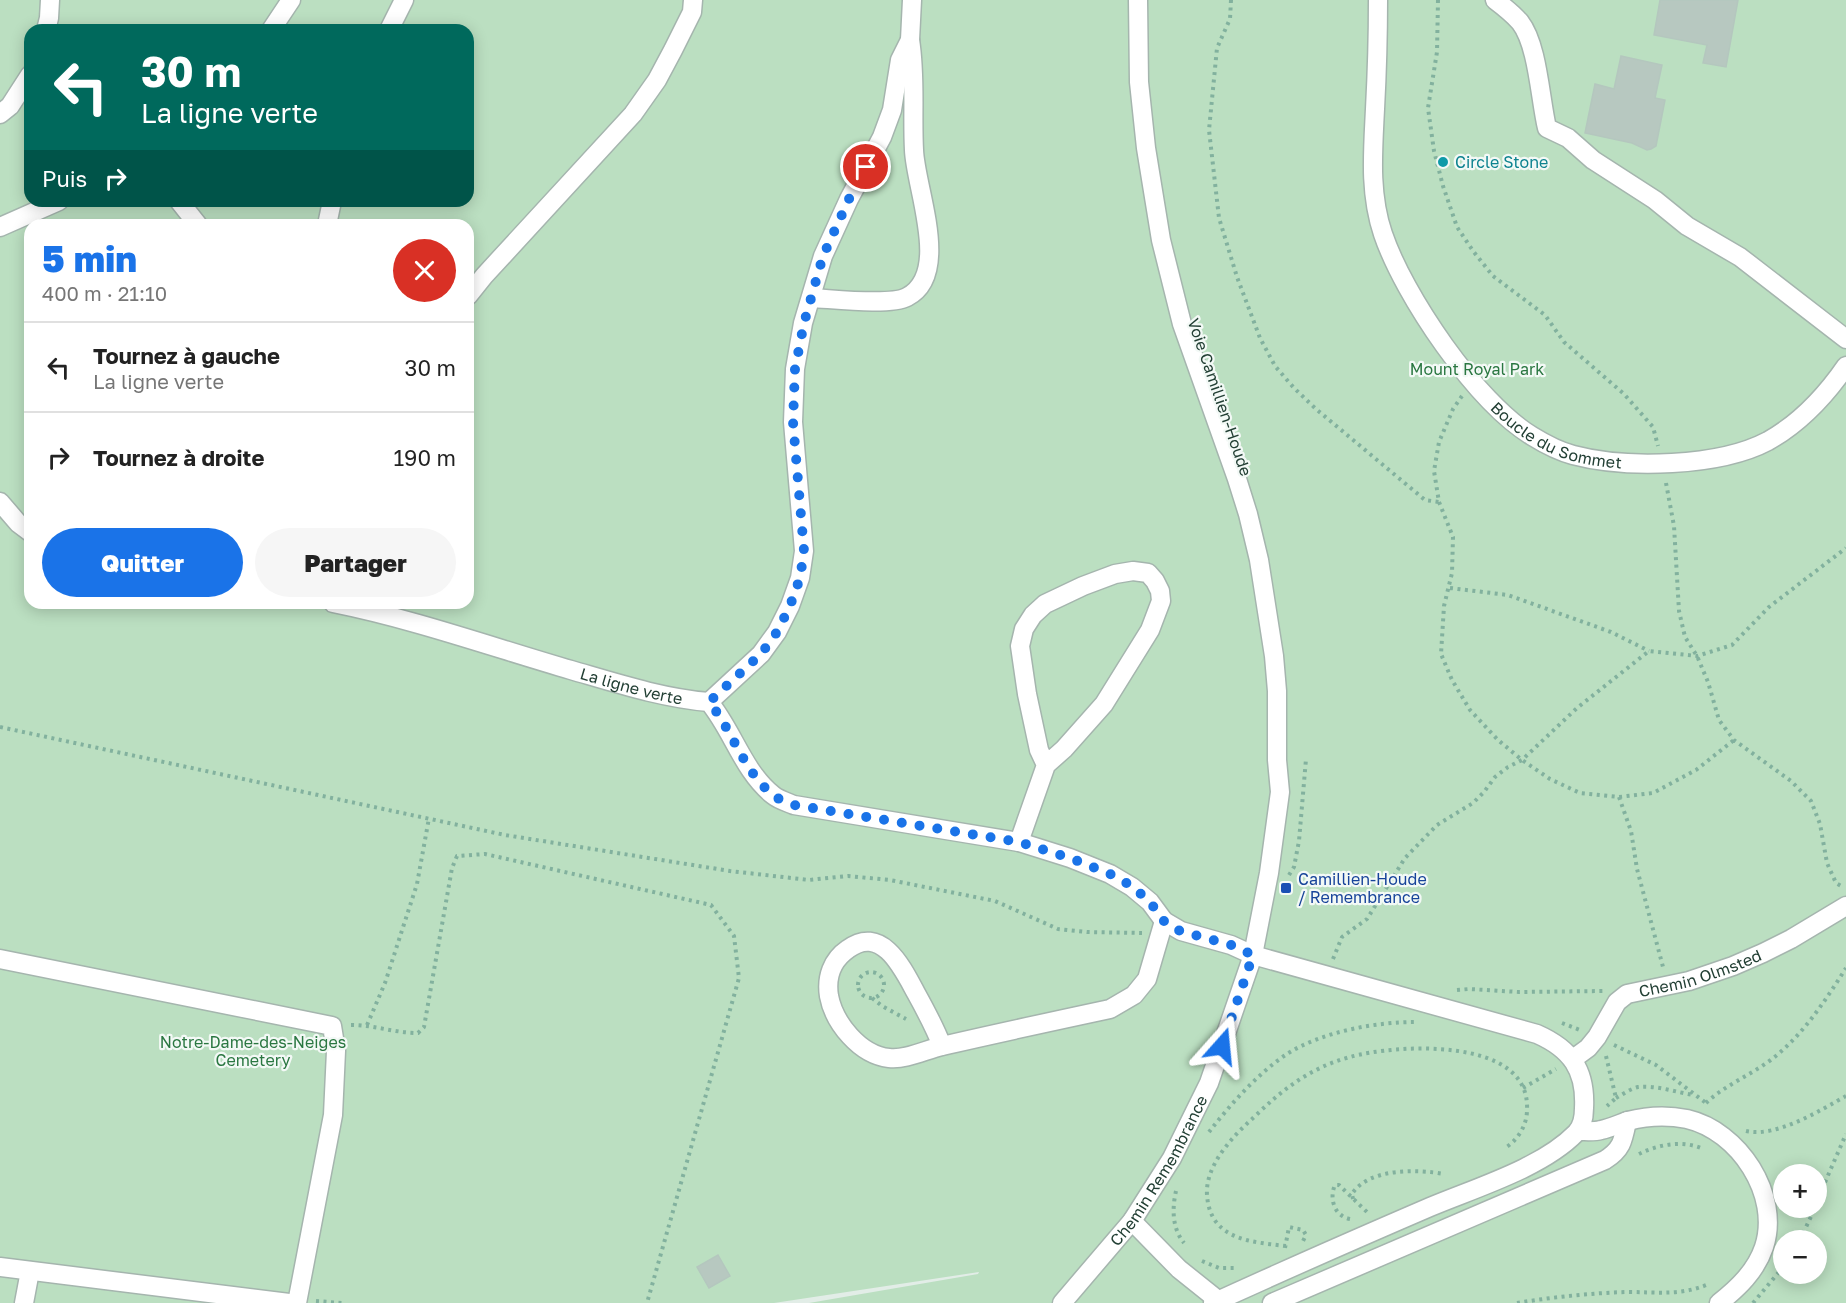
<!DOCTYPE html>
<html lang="fr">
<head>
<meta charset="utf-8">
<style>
	body { margin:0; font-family:"Golos Text",sans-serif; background:#f6f6f6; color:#222; height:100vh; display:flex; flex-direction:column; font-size:22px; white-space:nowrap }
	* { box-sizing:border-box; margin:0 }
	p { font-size:20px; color:#767676 }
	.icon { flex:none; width:33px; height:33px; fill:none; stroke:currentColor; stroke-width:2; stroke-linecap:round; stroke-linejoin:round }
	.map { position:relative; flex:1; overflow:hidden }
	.drawer { position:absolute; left:24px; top:219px; width:450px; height:390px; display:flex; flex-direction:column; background:#fff; border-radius:18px; box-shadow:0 3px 15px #0003 }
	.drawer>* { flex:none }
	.guide { position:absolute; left:24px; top:24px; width:450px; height:183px; border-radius:18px; box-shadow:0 3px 15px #0003; background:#00695c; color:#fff; overflow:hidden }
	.buttons { position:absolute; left:1773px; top:1164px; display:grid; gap:12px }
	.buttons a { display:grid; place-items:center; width:54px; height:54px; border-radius:50%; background:#fff; box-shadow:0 3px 15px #0003; font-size:30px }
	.pin { position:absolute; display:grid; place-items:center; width:51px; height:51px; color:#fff; margin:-26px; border:3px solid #fff; border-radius:50%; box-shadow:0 2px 6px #0007 }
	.me { position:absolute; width:66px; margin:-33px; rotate:18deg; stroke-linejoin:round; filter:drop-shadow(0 0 4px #0008) }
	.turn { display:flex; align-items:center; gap:21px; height:126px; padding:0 18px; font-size:27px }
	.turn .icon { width:78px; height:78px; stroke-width:2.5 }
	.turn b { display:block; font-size:42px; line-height:51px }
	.then { display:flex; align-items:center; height:57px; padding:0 18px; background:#0003; gap:12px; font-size:22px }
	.round { display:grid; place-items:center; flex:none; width:63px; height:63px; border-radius:32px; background:#f6f6f6 }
	.summary { display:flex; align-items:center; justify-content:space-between; height:102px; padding:0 18px }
	h1 { font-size:36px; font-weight:800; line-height:45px; color:#1a73e8 }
	.action { display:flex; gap:12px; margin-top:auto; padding:12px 18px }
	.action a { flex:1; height:69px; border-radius:36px; background:#1a73e8; color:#fff; font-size:24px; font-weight:800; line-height:69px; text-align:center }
	.action a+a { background:#f6f6f6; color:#222 }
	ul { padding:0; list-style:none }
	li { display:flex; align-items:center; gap:18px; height:90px; padding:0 18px; border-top:2px solid #e0e0e0 }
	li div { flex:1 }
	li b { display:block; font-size:22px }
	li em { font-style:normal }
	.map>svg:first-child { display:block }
	.green { fill:#bbdfc1; fill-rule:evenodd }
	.building { fill:#b7c8c0; stroke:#b4c7be; stroke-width:1.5 }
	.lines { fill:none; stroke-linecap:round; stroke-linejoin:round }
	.minor-casing { stroke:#a5b5ae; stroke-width:21 }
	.path { stroke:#82b19e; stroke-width:4; stroke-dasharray:3 4.5; stroke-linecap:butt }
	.minor { stroke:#fff; stroke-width:18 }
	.route { stroke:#1a73e8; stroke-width:10; stroke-dasharray:0 18 }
	.culture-dot { fill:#0f9aa8; stroke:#f3f9f6; stroke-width:2 }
	.transit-dot { fill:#1a4fb4; stroke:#f3f9f6; stroke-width:2 }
	.labels { text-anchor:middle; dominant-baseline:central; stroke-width:4.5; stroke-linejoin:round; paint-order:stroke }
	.culture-label { font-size:16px; fill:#0d838f; stroke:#f3f9f6; text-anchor:start }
	.park-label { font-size:16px; fill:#2a7741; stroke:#f3f9f6 }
	.street-label { font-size:16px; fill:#223f34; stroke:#f3f9f6 }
	.transit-label { font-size:16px; fill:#164399; stroke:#f3f9f6; text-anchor:start }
</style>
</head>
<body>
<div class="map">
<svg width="1846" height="1303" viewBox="0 0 1846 1303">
	<rect width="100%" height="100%" fill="#e2ede7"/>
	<!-- green -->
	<path class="green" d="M 0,0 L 1846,0 L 1846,1303 L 809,1303 L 978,1274 L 979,1272 L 774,1303 L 0,1303 ZM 30,30 L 468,30 L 468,201 L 30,201 ZM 30,225 L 468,225 L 468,603 L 30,603 ZM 1784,1174 L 1816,1174 L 1816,1208 L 1784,1208 ZM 1784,1240 L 1816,1240 L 1816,1274 L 1784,1274 Z"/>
	<!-- building -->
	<path class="building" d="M 1660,0 L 1738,0 L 1726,67 L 1703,63 L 1707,45 L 1654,35 Z
		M 1621,56 L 1662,65 L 1655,98 L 1665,100 L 1656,146 L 1651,149 L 1647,150 L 1632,143 L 1585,133 L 1595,84 L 1614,89 Z
		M 718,1255 L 730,1276 L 709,1288 L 697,1267 Z"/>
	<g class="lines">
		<!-- minor casing -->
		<g class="minor-casing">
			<g id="minor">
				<path id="s1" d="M 1378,0 C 1378,36 1377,72 1375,109 C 1373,151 1369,193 1383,234 C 1404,296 1476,402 1532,436 C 1545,444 1558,451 1573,455 C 1626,469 1719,467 1768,441 C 1800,423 1826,395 1846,366"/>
				<path d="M 1495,0 C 1503,6 1513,14 1520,22 C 1538,45 1540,99 1547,128 L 1568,138 L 1593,160 L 1655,200 L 1687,226 L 1740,257 L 1846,339"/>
				<path d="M 46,30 L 49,18 L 50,0"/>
				<path d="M 271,30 L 291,0"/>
				<path d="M 389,30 L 404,0"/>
				<path d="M 0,114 L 10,106 L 30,75"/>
				<path d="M 179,201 L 198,225"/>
				<path d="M 327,225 L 332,201"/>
				<path d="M 0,227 L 59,201"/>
				<path d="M 468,296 L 484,276 L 633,114 L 657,80 L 673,50 L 692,12 L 693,0"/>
				<path d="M 812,298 C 833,299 890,306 907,297 C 952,274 915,187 914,150 C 912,113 916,77 910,40"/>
				<path d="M 0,502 L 18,523 L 30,532"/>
				<path id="s2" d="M 333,603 C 413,619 492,647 571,670 C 616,683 662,698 709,702 C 733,731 743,771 773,795 C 779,800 787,802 794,805 L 1019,842 L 1070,858 L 1110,874 L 1132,887 L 1150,902 L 1164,921 L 1181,931 L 1231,945 L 1253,955 L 1537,1034 C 1571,1049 1586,1070 1584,1108 C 1584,1116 1582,1127 1576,1133 C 1542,1168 1475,1188 1430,1207 C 1358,1238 1285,1270 1213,1303"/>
				<path d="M 709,702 L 761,654 L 777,632 L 790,606 L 800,578 L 804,551 L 793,422 L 795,369 L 803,323 L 823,256 L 849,199 L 882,137 L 892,110 L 900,60 L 910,40 L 912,0"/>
				<path d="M 1019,842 L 1046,765 L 1064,749 L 1104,704 L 1150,630 L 1161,601 L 1160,591 L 1155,581 L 1148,573 L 1133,571 L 1115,574 L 1083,586 L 1045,604 L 1033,615 L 1024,629 L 1020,646 L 1027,694 L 1039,750 L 1046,765"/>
				<path d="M 0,959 L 332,1026 L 336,1051 L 333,1115 L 297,1303"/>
				<path d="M 942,1046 C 935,1028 926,1011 916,993 C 903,969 882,924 848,949 C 832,960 826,977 829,996 C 834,1023 860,1055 889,1058 C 906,1060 925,1050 942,1046 C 998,1033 1054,1021 1110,1009 L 1134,995 L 1147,979 L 1164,921"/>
				<path id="s3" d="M 1573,1059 L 1588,1048 L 1597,1037 L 1617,1002 L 1627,994 L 1689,981 L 1733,966 L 1763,953 L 1791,939 L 1846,906"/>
				<path d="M 1579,1131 C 1586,1131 1594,1132 1601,1130 C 1610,1128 1619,1124 1628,1121 C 1647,1116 1667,1115 1687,1119 C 1739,1131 1781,1195 1764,1247 C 1756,1271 1738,1288 1719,1303"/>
				<path d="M 1132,1221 L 1179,1269 L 1219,1301"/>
				<path d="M 0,1267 L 289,1303"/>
				<path d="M 24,1303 L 30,1271"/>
				<path id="s4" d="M 1062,1303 L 1132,1221 L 1172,1158 L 1209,1083 L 1253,955 L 1269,873 L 1280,792 L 1277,760 L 1277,691 L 1274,656 L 1259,560 L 1248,514 L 1237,479 L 1182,324 L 1161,240 L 1146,148 L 1139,82 L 1138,0"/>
				<path d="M 1272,1303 L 1605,1160 C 1622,1149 1623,1141 1627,1121"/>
			</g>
		</g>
		<!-- path -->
		<path class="path" d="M 1231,0 L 1230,19 L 1217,48 L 1209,130 L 1219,218 L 1237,277 L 1260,338 L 1275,366 L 1294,388 L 1316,409 L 1425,500 L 1439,502
			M 1438,0 L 1437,52 L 1428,108 L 1434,151 L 1443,186 L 1457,227 L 1473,251 L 1493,276 L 1545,315 L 1564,342 L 1624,394 L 1653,427 L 1658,446
			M 1462,396 L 1453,409 L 1439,442 L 1434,471 L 1439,502 L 1453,537 L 1452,573 L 1444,606 L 1441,654 L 1452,680 L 1470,710 L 1498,740 L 1522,760 L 1550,779 L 1580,793 L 1619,797 L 1653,793 L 1696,770 L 1734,740
			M 1666,483 L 1674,526 L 1679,611 L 1685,637 L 1697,656 L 1708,682 L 1719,720 L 1734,740 L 1791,781 L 1811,801 L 1820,824 L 1827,863 L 1836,883 L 1843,887
			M 1450,588 L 1508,595 L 1611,632 L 1649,651
			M 0,727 L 505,835 L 730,871 L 809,880 L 848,876 L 890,880 L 995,901 L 1058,929 L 1087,932 L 1142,933
			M 1619,797 L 1631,831 L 1637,869 L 1663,967
			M 1289,875 L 1294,867 L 1299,841 L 1306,759
			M 1333,959 L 1342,937 L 1367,919 L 1405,858 L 1437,825 L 1473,803 L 1484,792 L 1495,777 L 1508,767 L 1522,760 L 1577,708 L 1649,651 L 1697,656 L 1732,645 L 1769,607 L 1846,548
			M858 985a13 13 0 1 1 26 0a13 13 0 1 1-26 0Z
			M 1457,990 L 1469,989 L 1519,992 L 1603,991
			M 872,998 L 882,1006 L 906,1019
			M 1562,1023 L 1580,1030
			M 351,1025 C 374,1025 395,1033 418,1033 L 424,1027 L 452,868 L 457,856 L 485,854 L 711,905 L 734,936 L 739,978 L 647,1303
			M 367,1025 L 385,983 L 417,884 L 429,818
			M 1614,1045 L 1656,1065 L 1706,1103
			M 1606,1056 L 1616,1098 L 1607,1106
			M 1523,1088 L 1556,1069
			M 1616,1098 C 1623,1094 1630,1089 1638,1087 C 1655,1085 1676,1092 1693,1095
			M 1706,1103 C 1725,1085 1751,1075 1772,1059 C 1803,1035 1825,1001 1846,968
			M 1746,1131 C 1776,1138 1821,1110 1846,1096
			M 1209,1132 C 1230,1105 1258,1073 1287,1054 C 1321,1032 1375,1022 1415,1022
			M 1639,1154 C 1657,1145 1681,1140 1701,1148
			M 1176,1191 C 1172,1209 1172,1228 1184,1243
			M 1353,1199 L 1352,1194 C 1368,1168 1417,1169 1444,1174
			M 1816,1203 L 1846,1134
			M 1350,1219 C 1334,1216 1329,1198 1335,1185 L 1339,1185 L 1368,1213
			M 1800,1240 L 1815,1208
			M 1286,1246 C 1251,1242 1210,1240 1207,1195 C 1205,1166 1232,1137 1252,1119 C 1282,1090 1309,1068 1350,1057 C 1396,1044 1531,1036 1527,1110 C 1527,1125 1518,1140 1505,1148
			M 1285,1248 L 1289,1227 L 1303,1230 L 1306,1235 L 1303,1241
			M 1202,1261 L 1219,1268 L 1238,1268
			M 316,1301 L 342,1303
			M 1517,1303 C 1553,1297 1591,1293 1627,1292 C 1658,1292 1680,1296 1709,1284
			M 1753,1303 L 1784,1266"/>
		<!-- minor -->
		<use href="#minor" class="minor"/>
	</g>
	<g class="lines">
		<!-- route -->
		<path class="route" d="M 866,167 L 849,199 L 823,256 L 804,323 L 795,369 L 793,422 L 804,551 L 800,578 L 790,606 L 777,632 L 761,654 L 709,702 C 733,731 743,771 773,795 C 779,800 787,802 794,805 L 1019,842 L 1070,858 L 1110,874 L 1132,886 L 1150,902 L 1164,921 L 1180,931 L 1231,945 L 1253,955 L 1222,1046"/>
	</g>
	<!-- markers -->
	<circle class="culture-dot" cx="1443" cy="162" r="6"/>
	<rect class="transit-dot" x="1280" y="882" width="12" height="12" rx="3"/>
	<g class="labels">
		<!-- culture labels -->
		<g class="culture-label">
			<text x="1455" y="162">Circle Stone</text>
		</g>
		<!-- park labels -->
		<g class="park-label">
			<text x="1477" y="369">Mount Royal Park</text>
			<text x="253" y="1042">Notre-Dame-des-Neiges<tspan x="253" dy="18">Cemetery</tspan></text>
		</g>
		<!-- street labels -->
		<g class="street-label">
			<text transform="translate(1220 397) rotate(71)">Voie Camillien-Houde</text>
			<text stroke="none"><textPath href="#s1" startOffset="512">Boucle du Sommet</textPath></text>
			<text stroke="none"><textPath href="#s2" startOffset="310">La ligne verte</textPath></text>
			<text stroke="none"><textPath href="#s3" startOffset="162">Chemin Olmsted</textPath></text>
			<text stroke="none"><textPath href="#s4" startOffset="165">Chemin Remembrance</textPath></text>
		</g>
		<!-- transit labels -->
		<g class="transit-label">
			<text x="1298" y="879">Camillien-Houde<tspan x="1298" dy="18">/ Remembrance</tspan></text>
		</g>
	</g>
</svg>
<div class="buttons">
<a>+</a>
<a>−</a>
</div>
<div class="pin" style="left:866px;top:167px;background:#d93025"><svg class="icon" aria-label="arrive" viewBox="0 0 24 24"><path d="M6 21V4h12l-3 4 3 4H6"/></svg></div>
<svg class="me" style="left:1222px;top:1046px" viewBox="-20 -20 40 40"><path d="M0-17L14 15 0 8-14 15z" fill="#1a73e8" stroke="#fff" stroke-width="4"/></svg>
<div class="guide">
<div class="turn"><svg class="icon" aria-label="left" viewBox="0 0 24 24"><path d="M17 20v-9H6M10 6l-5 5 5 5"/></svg><div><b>30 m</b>La ligne verte</div></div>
<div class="then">Puis<svg class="icon" aria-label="right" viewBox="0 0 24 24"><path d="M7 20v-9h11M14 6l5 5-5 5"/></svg></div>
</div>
<section class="drawer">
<div class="summary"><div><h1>5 min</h1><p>400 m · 21:10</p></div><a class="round" style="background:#d93025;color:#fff"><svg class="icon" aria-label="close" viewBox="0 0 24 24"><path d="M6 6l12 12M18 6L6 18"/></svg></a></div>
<ul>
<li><svg class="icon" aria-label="left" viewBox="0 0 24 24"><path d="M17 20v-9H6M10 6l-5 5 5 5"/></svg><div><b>Tournez à gauche</b><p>La ligne verte</p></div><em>30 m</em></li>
<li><svg class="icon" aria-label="right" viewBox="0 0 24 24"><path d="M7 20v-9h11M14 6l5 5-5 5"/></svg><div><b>Tournez à droite</b></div><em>190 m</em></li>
</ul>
<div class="action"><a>Quitter</a><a>Partager</a></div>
</section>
</div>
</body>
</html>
